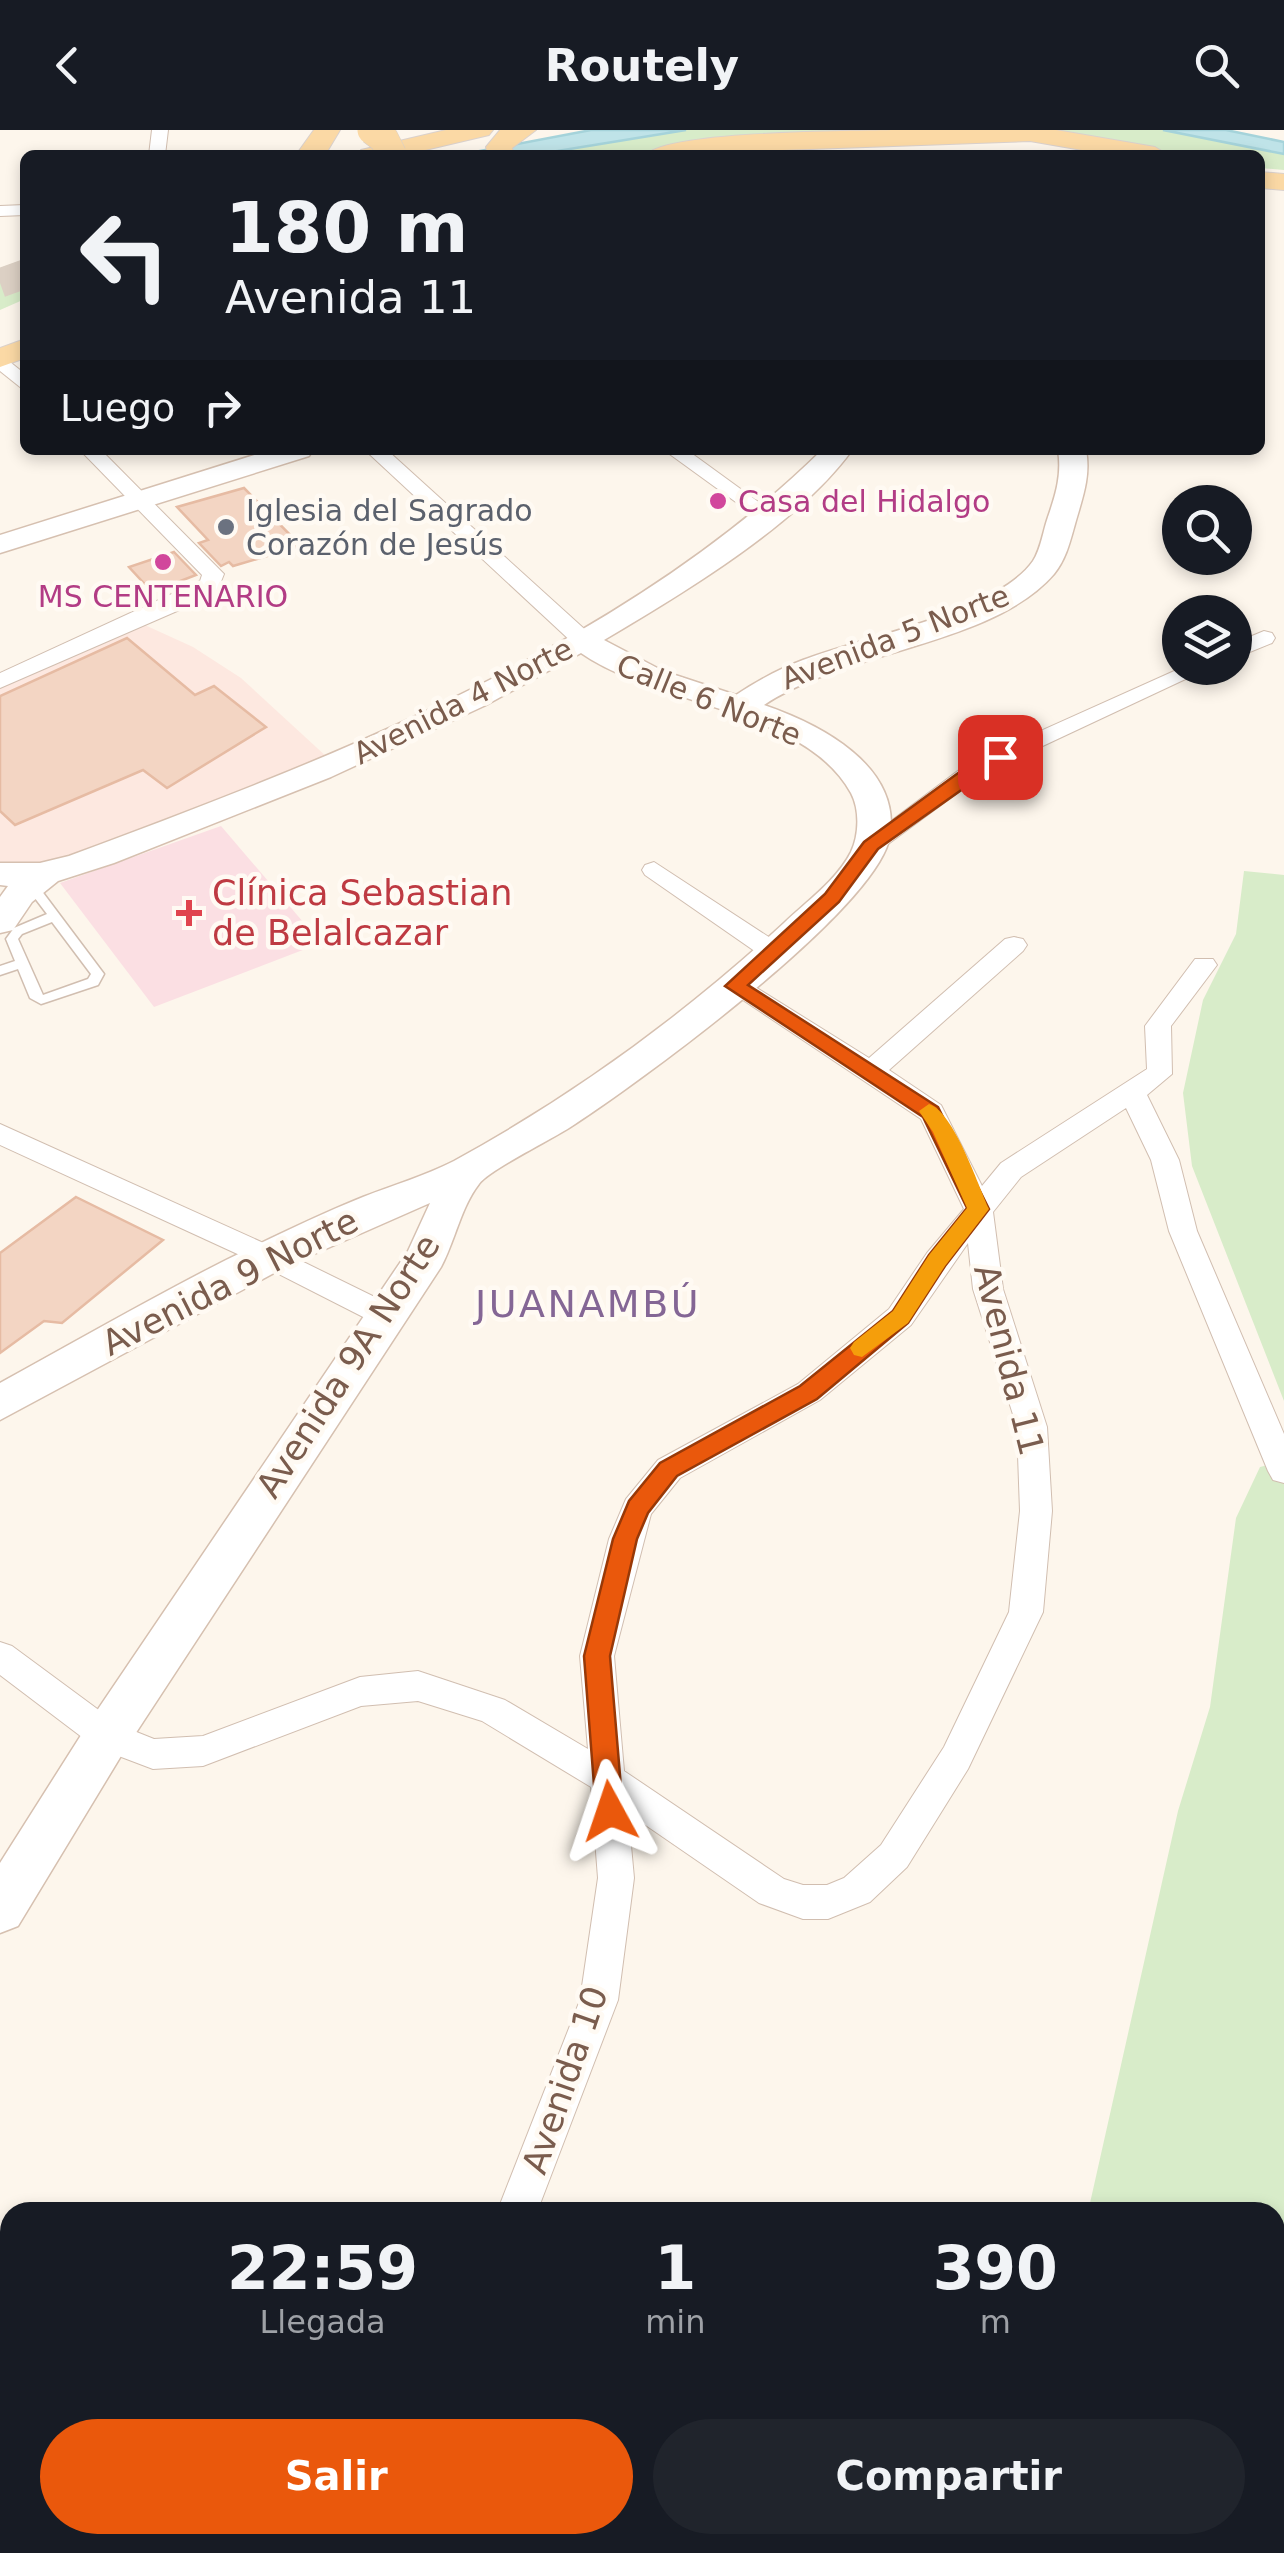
<!DOCTYPE html>
<html lang="es">
<head>
<meta charset="utf-8">
<style>
	body { margin:0; font-family:"DejaVu Sans",sans-serif; background:#20242c; color:#f1f3f6; height:100vh; display:flex; flex-direction:column; font-size:38px; white-space:nowrap }
	* { box-sizing:border-box; margin:0 }
	p { font-size:32px; color:#9ea1a6 }
	.icon { flex:none; width:55px; height:55px; fill:none; stroke:currentColor; stroke-width:2; stroke-linecap:round; stroke-linejoin:round }
	.map { position:relative; flex:1; overflow:hidden }
	.panel { position:absolute; left:0px; top:2072px; width:1285px; height:352px; display:flex; flex-direction:column; background:#171b24; border-radius:30px 30px 0 0; box-shadow:0 5px 15px #0003 }
	.panel>* { flex:none }
	.guide { position:absolute; left:20px; top:20px; width:1245px; height:305px; border-radius:15px; box-shadow:0 5px 15px #0003; background:#171b24; color:#f1f3f6; overflow:hidden }
	.buttons { position:absolute; left:1162px; top:355px; display:grid; gap:20px }
	.buttons a { display:grid; place-items:center; width:90px; height:90px; border-radius:50%; background:#171b24; box-shadow:0 5px 15px #0003; font-size:50px }
	.pin { position:absolute; display:grid; place-items:center; width:85px; height:85px; color:#fff; margin:-42px; border-radius:20px; box-shadow:0 5px 15px #0006 }
	.me { position:absolute; width:110px; margin:-55px; rotate:355deg; stroke-linejoin:round; filter:drop-shadow(0 0 8px #0008) }
	.turn { display:flex; align-items:center; gap:35px; height:210px; padding:0 40px; font-size:45px }
	.turn .icon { width:130px; height:130px; stroke-width:2.5 }
	.turn b { display:block; font-size:70px; line-height:85px }
	.then { display:flex; align-items:center; height:95px; padding:0 40px; background:#0003; gap:20px; font-size:38px }
	.eta { display:flex; justify-content:space-evenly; align-items:center; height:170px; text-align:center }
	.eta b { font-size:60px; font-weight:800; line-height:70px }
	.cta { display:flex; gap:20px; margin-top:auto; padding:20px 40px }
	.cta a { flex:1; height:115px; border-radius:60px; background:#ea580c; color:#fff; font-size:40px; font-weight:800; line-height:115px; text-align:center }
	.cta a+a { background:#20242c; color:#f1f3f6 }
	header { display:flex; justify-content:space-between; align-items:center; height:130px; padding:0 40px; background:#171b24; font-size:45px; font-weight:800 }
	.map>svg:first-child { display:block }
	.commercial { fill:#fde8e0 }
	.medical { fill:#fbdfe3 }
	.green { fill:#d8ecc9 }
	.water { fill:#bfe3e8; stroke:#a5d3da; stroke-width:2.5 }
	.building { fill:#f3d5c3; stroke:#e6bba3; stroke-width:2.5 }
	.lines { fill:none; stroke-linecap:round; stroke-linejoin:round }
	.primary-tunnel { stroke:#dcd0c4; stroke-width:29; stroke-dasharray:29 14; stroke-linecap:butt }
	.lane-casing { stroke:#d1beb0; stroke-width:3 }
	.street-casing { stroke:#d1beb0; stroke-width:2 }
	.secondary-casing { stroke:#d6c0b0; stroke-width:3 }
	.primary-casing { stroke:#dad1cd; stroke-width:2 }
	.lane { fill:#fff; fill-rule:evenodd }
	.street { fill:#fff; fill-rule:evenodd }
	.secondary { fill:#fff; fill-rule:evenodd }
	.primary { fill:#fbd9a5; fill-rule:evenodd }
	.primary-bridge-casing { stroke:#dad1cd; stroke-width:30; stroke-linecap:butt }
	.primary-bridge { stroke:#fbd9a5; stroke-width:29 }
	.route { fill:#ea580c; stroke:#983908; stroke-width:2.5 }
	.slow { fill:#f59e0b }
	.hotel-dot { fill:#d1479c; stroke:#fffaf3; stroke-width:4 }
	.worship-dot { fill:#6b7280; stroke:#fffaf3; stroke-width:4 }
	.health-dot { fill:#e0444e; stroke:#fffaf3; stroke-width:4 }
	.labels { text-anchor:middle; dominant-baseline:central; stroke-width:9; stroke-linejoin:round; paint-order:stroke }
	.far-hotel-label { font-size:30px; fill:#b23c85; stroke:#fffaf3; text-anchor:start }
	.far-worship-label { font-size:30px; fill:#5b616d; stroke:#fffaf3; text-anchor:start }
	.far-street-label { font-size:30px; fill:#7a5c4d; stroke:#fffaf3 }
	.health-label { font-size:35px; fill:#be3a42; stroke:#fffaf3; text-anchor:start }
	.street-label { font-size:35px; fill:#7a5c4d; stroke:#fffaf3 }
	.neighbourhood-label { font-size:38px; letter-spacing:2.5px; fill:#846695; stroke:#fffaf3 }
</style>
</head>
<body>
<header><svg class="icon" aria-label="back" viewBox="0 0 24 24"><path d="M15 5l-7 7 7 7"/></svg>Routely<svg class="icon" aria-label="search" viewBox="0 0 24 24"><circle cx="10" cy="10" r="6"/><path d="M15 15l6 6"/></svg></header>
<div class="map">
<svg width="1284" height="2423" viewBox="0 0 1284 2423">
	<rect width="100%" height="100%" fill="#fdf6ec"/>
	<!-- commercial -->
	<path class="commercial" d="M 136,491 L 193,517 L 241,548 L 328,628 L 45,744 L 0,744 L 0,551 Z"/>
	<!-- medical -->
	<path class="medical" d="M 221,696 L 321,813 L 154,877 L 60,753 Z"/>
	<!-- green -->
	<path class="green" d="M 686,0 L 893,0 L 673,16 L 631,25 L 533,25 Z
		M 1055,0 L 1163,0 L 1284,24 L 1284,40 L 1260,38 L 1260,25 L 1169,25 Z
		M 25,129 L 25,169 L 0,180 L 0,138 Z
		M 1244,741 L 1284,745 L 1284,1271 L 1192,1036 L 1183,963 L 1203,870 L 1236,804 Z
		M 1284,1331 L 1284,2423 L 1097,2423 L 1091,2415 L 1275,2415 L 1275,2082 L 1088,2082 L 1178,1681 L 1210,1577 L 1236,1388 L 1260,1337 Z"/>
	<!-- water -->
	<path class="water" d="M 591,0 L 686,0 L 533,25 L 459,25 Z
		M 1163,0 L 1226,0 L 1284,12 L 1284,24 Z"/>
	<!-- building -->
	<path class="building" d="M 244,358 L 301,416 L 233,436 L 229,432 L 221,436 L 199,413 L 208,410 L 177,377 Z
		M 174,422 L 196,445 L 152,462 L 129,437 Z
		M 127,508 L 195,565 L 214,556 L 266,597 L 167,658 L 143,640 L 15,695 L 0,681 L 0,566 Z
		M 76,1067 L 163,1110 L 62,1193 L 44,1191 L 0,1223 L 0,1123 Z"/>
	<g class="lines">
		<!-- primary-tunnel -->
		<path class="primary-tunnel" d="M 0,153 L 25,144"/>
		<!-- lane casing -->
		<g class="lane-casing">
			<path id="lane" d="M 31,751 L 35,752 L 104,844 L 98,855 L 41,874 L 30,868 L 18,839 L 0,845 L 0,836 L 15,831 L 6,809 L 14,798 L 47,784 L 25,755 ZM 52,792 L 91,844 L 88,849 L 43,865 L 18,809 L 22,804 Z"/>
		</g>
		<!-- street casing -->
		<g class="street-casing">
			<path id="street" d="M 152,0 L 168,0 L 165,25 L 149,25 Z
				M 25,75 L 25,85 L 0,86 L 0,76 Z
				M 0,224 L 25,244 L 25,261 L 0,241 Z
				M 80,320 L 101,320 L 220,440 L 224,444 L 218,459 L 207,468 L 0,558 L 0,543 L 200,451 L 202,445 Z
				M 365,320 L 387,320 L 591,505 L 594,510 L 591,515 L 575,515 Z
				M 664,320 L 687,320 L 779,387 L 769,393 L 762,391 Z
				M 1264,501 L 1272,503 L 1275,508 L 1272,513 L 1235,528 L 1235,513 Z
				M 1181,538 L 1209,538 L 983,644 L 880,720 L 871,722 L 859,715 L 967,634 Z
				M 654,732 L 784,817 L 788,823 L 784,829 L 766,829 L 645,745 L 642,740 L 645,735 Z
				M 1014,807 L 1023,809 L 1027,815 L 1023,821 L 889,940 L 941,975 L 982,1056 L 1001,1033 L 1147,939 L 1145,896 L 1195,829 L 1213,829 L 1217,835 L 1171,896 L 1172,944 L 1147,965 L 1179,1030 L 1197,1101 L 1284,1304 L 1284,1353 L 1273,1350 L 1268,1341 L 1169,1101 L 1151,1030 L 1126,978 L 1021,1047 L 993,1082 L 1003,1159 L 1047,1297 L 1052,1381 L 1043,1482 L 968,1639 L 907,1737 L 870,1772 L 828,1789 L 803,1789 L 759,1773 L 628,1683 L 634,1748 L 618,1870 L 537,2082 L 497,2082 L 580,1870 L 598,1748 L 591,1657 L 482,1591 L 418,1571 L 361,1576 L 203,1636 L 153,1639 L 95,1617 L 0,1545 L 0,1512 L 12,1516 L 119,1595 L 154,1609 L 203,1606 L 360,1547 L 418,1541 L 505,1570 L 588,1619 L 580,1526 L 609,1409 L 626,1369 L 658,1330 L 798,1254 L 889,1179 L 927,1123 L 964,1079 L 921,989 L 722,856 L 726,850 L 744,850 L 869,928 L 1005,809 ZM 968,1113 L 973,1159 L 1017,1297 L 1020,1381 L 1009,1482 L 944,1617 L 881,1715 L 844,1748 L 827,1755 L 803,1755 L 784,1749 L 624,1641 L 614,1526 L 651,1384 L 680,1348 L 820,1270 L 911,1195 Z
				M 0,994 L 279,1120 L 393,1176 L 398,1184 L 393,1192 L 383,1195 L 373,1192 L 259,1134 L 0,1015 Z
				M 354,2415 L 398,2415 L 395,2423 L 351,2423 Z"/>
		</g>
		<!-- secondary casing -->
		<g class="secondary-casing">
			<path id="secondary" d="M 270,320 L 313,320 L 309,326 L 0,423 L 0,405 Z
				M 822,320 L 852,320 C 799,394 682,464 604,510 L 663,541 L 736,565 C 757,551 779,539 803,530 C 862,507 998,482 1033,431 C 1041,419 1043,401 1048,387 C 1056,364 1062,344 1058,320 L 1086,320 C 1091,347 1082,369 1075,394 C 1070,412 1066,429 1054,444 C 993,515 846,520 764,575 C 819,594 901,635 890,706 C 878,779 636,955 569,998 C 550,1010 488,1041 479,1054 C 461,1077 455,1111 441,1137 L 124,1621 L 18,1796 L 0,1803 L 0,1733 L 90,1591 L 408,1121 L 430,1073 L 287,1136 L 0,1290 L 0,1253 C 75,1212 149,1169 226,1130 C 271,1108 316,1086 363,1067 C 393,1055 425,1046 454,1031 C 573,966 684,885 784,793 C 806,772 837,750 851,722 C 859,705 860,680 851,663 C 805,579 657,576 581,523 L 486,575 L 331,647 L 114,733 L 58,751 L 32,772 L 13,800 L 0,803 L 0,767 L 8,756 L 0,755 L 0,733 L 40,733 L 69,726 C 330,629 621,518 822,320 Z"/>
		</g>
		<!-- primary casing -->
		<g class="primary-casing">
			<path id="primary" d="M 314,0 L 340,0 L 325,25 L 296,25 Z
				M 446,0 L 493,0 L 489,5 L 404,25 L 357,25 L 361,20 Z
				M 500,0 L 536,0 L 512,18 L 514,25 L 488,25 L 486,17 Z
				M 896,0 L 1056,0 L 1155,17 L 1168,25 L 1111,25 L 1030,11 L 646,25 C 667,1 856,1 896,0 Z
				M 1260,42 L 1284,44 L 1284,60 L 1260,58 Z
				M 25,209 L 25,228 L 0,237 L 0,218 Z"/>
		</g>
		<!-- lane -->
		<use href="#lane" class="lane"/>
		<!-- street -->
		<use href="#street" class="street"/>
		<!-- secondary -->
		<use href="#secondary" class="secondary"/>
		<!-- primary -->
		<use href="#primary" class="primary"/>
		<!-- primary-bridge casing -->
		<g class="primary-bridge-casing">
			<path id="primary-bridge" d="M 372,0 L 384,9 L 392,25"/>
		</g>
		<!-- primary-bridge -->
		<use href="#primary-bridge" class="primary-bridge"/>
	</g>
	<!-- route -->
	<path class="route" d="M 1000,622 L 1008,627 L 878,719 L 839,772 L 748,855 L 938,977 L 989,1079 L 945,1136 L 908,1193 L 817,1269 L 677,1346 L 648,1383 L 637,1409 L 610,1526 L 623,1681 L 619,1689 L 610,1693 L 600,1689 L 596,1681 L 584,1526 L 613,1409 L 629,1371 L 660,1333 L 800,1256 L 893,1181 L 929,1125 L 967,1078 L 923,987 L 725,856 L 825,764 L 864,712 L 969,635 Z"/>
	<!-- slow -->
	<path class="slow" d="M 929,974 C 954,982 978,1055 989,1079 L 945,1136 L 908,1193 L 862,1227 L 854,1225 L 850,1218 L 854,1212 L 893,1181 L 929,1125 L 967,1078 L 933,1002 L 919,981 Z"/>
	<!-- markers -->
	<g class="hotel-dot">
		<circle cx="718" cy="371" r="10"/>
		<circle cx="163" cy="432" r="10"/>
	</g>
	<circle class="worship-dot" cx="226" cy="397" r="10"/>
	<path class="health-dot" d="M184 768h10v10h10v10h-10v10h-10v-10h-10v-10h10z"/>
	<g class="labels">
		<!-- far-hotel labels -->
		<g class="far-hotel-label">
			<text x="738" y="371">Casa del Hidalgo</text>
			<text x="163" y="466" text-anchor="middle">MS CENTENARIO</text>
		</g>
		<!-- far-worship labels -->
		<g class="far-worship-label">
			<text x="246" y="380">Iglesia del Sagrado<tspan x="246" dy="34">Corazón de Jesús</tspan></text>
		</g>
		<!-- far-street labels -->
		<g class="far-street-label">
			<text transform="translate(895 507) rotate(-21)">Avenida 5 Norte</text>
			<text transform="translate(709 570) rotate(22)">Calle 6 Norte</text>
			<text transform="translate(463 571) rotate(-27)">Avenida 4 Norte</text>
		</g>
		<!-- health labels -->
		<g class="health-label">
			<text x="212" y="763">Clínica Sebastian<tspan x="212" dy="40">de Belalcazar</tspan></text>
		</g>
		<!-- street labels -->
		<g class="street-label">
			<text transform="translate(230 1152) rotate(-27)">Avenida 9 Norte</text>
			<text transform="translate(1009 1230) rotate(76)">Avenida 11</text>
			<text transform="translate(348 1236) rotate(-57)">Avenida 9A Norte</text>
			<text transform="translate(565 1950) rotate(-71)">Avenida 10</text>
		</g>
		<!-- neighbourhood labels -->
		<g class="neighbourhood-label">
			<text x="588" y="1174">JUANAMBÚ</text>
		</g>
	</g>
</svg>
<div class="buttons">
<a><svg class="icon" aria-label="search" viewBox="0 0 24 24"><circle cx="10" cy="10" r="6"/><path d="M15 15l6 6"/></svg></a>
<a><svg class="icon" aria-label="layers" viewBox="0 0 24 24"><path d="M12 4l9 5-9 5-9-5zM3 14l9 5 9-5"/></svg></a>
</div>
<div class="pin" style="left:1000px;top:627px;background:#d93025"><svg class="icon" aria-label="arrive" viewBox="0 0 24 24"><path d="M6 21V4h12l-3 4 3 4H6"/></svg></div>
<svg class="me" style="left:610px;top:1681px" viewBox="-20 -20 40 40"><path d="M0-17L14 15 0 8-14 15z" fill="#ea580c" stroke="#fff" stroke-width="4"/></svg>
<div class="guide">
<div class="turn"><svg class="icon" aria-label="left" viewBox="0 0 24 24"><path d="M17 20v-9H6M10 6l-5 5 5 5"/></svg><div><b>180 m</b>Avenida 11</div></div>
<div class="then">Luego<svg class="icon" aria-label="right" viewBox="0 0 24 24"><path d="M7 20v-9h11M14 6l5 5-5 5"/></svg></div>
</div>
<section class="panel">
<div class="eta">
<div><b>22:59</b><p>Llegada</p></div>
<div><b>1</b><p>min</p></div>
<div><b>390</b><p>m</p></div>
</div>
<div class="cta"><a>Salir</a><a>Compartir</a></div>
</section>
</div>
</body>
</html>
